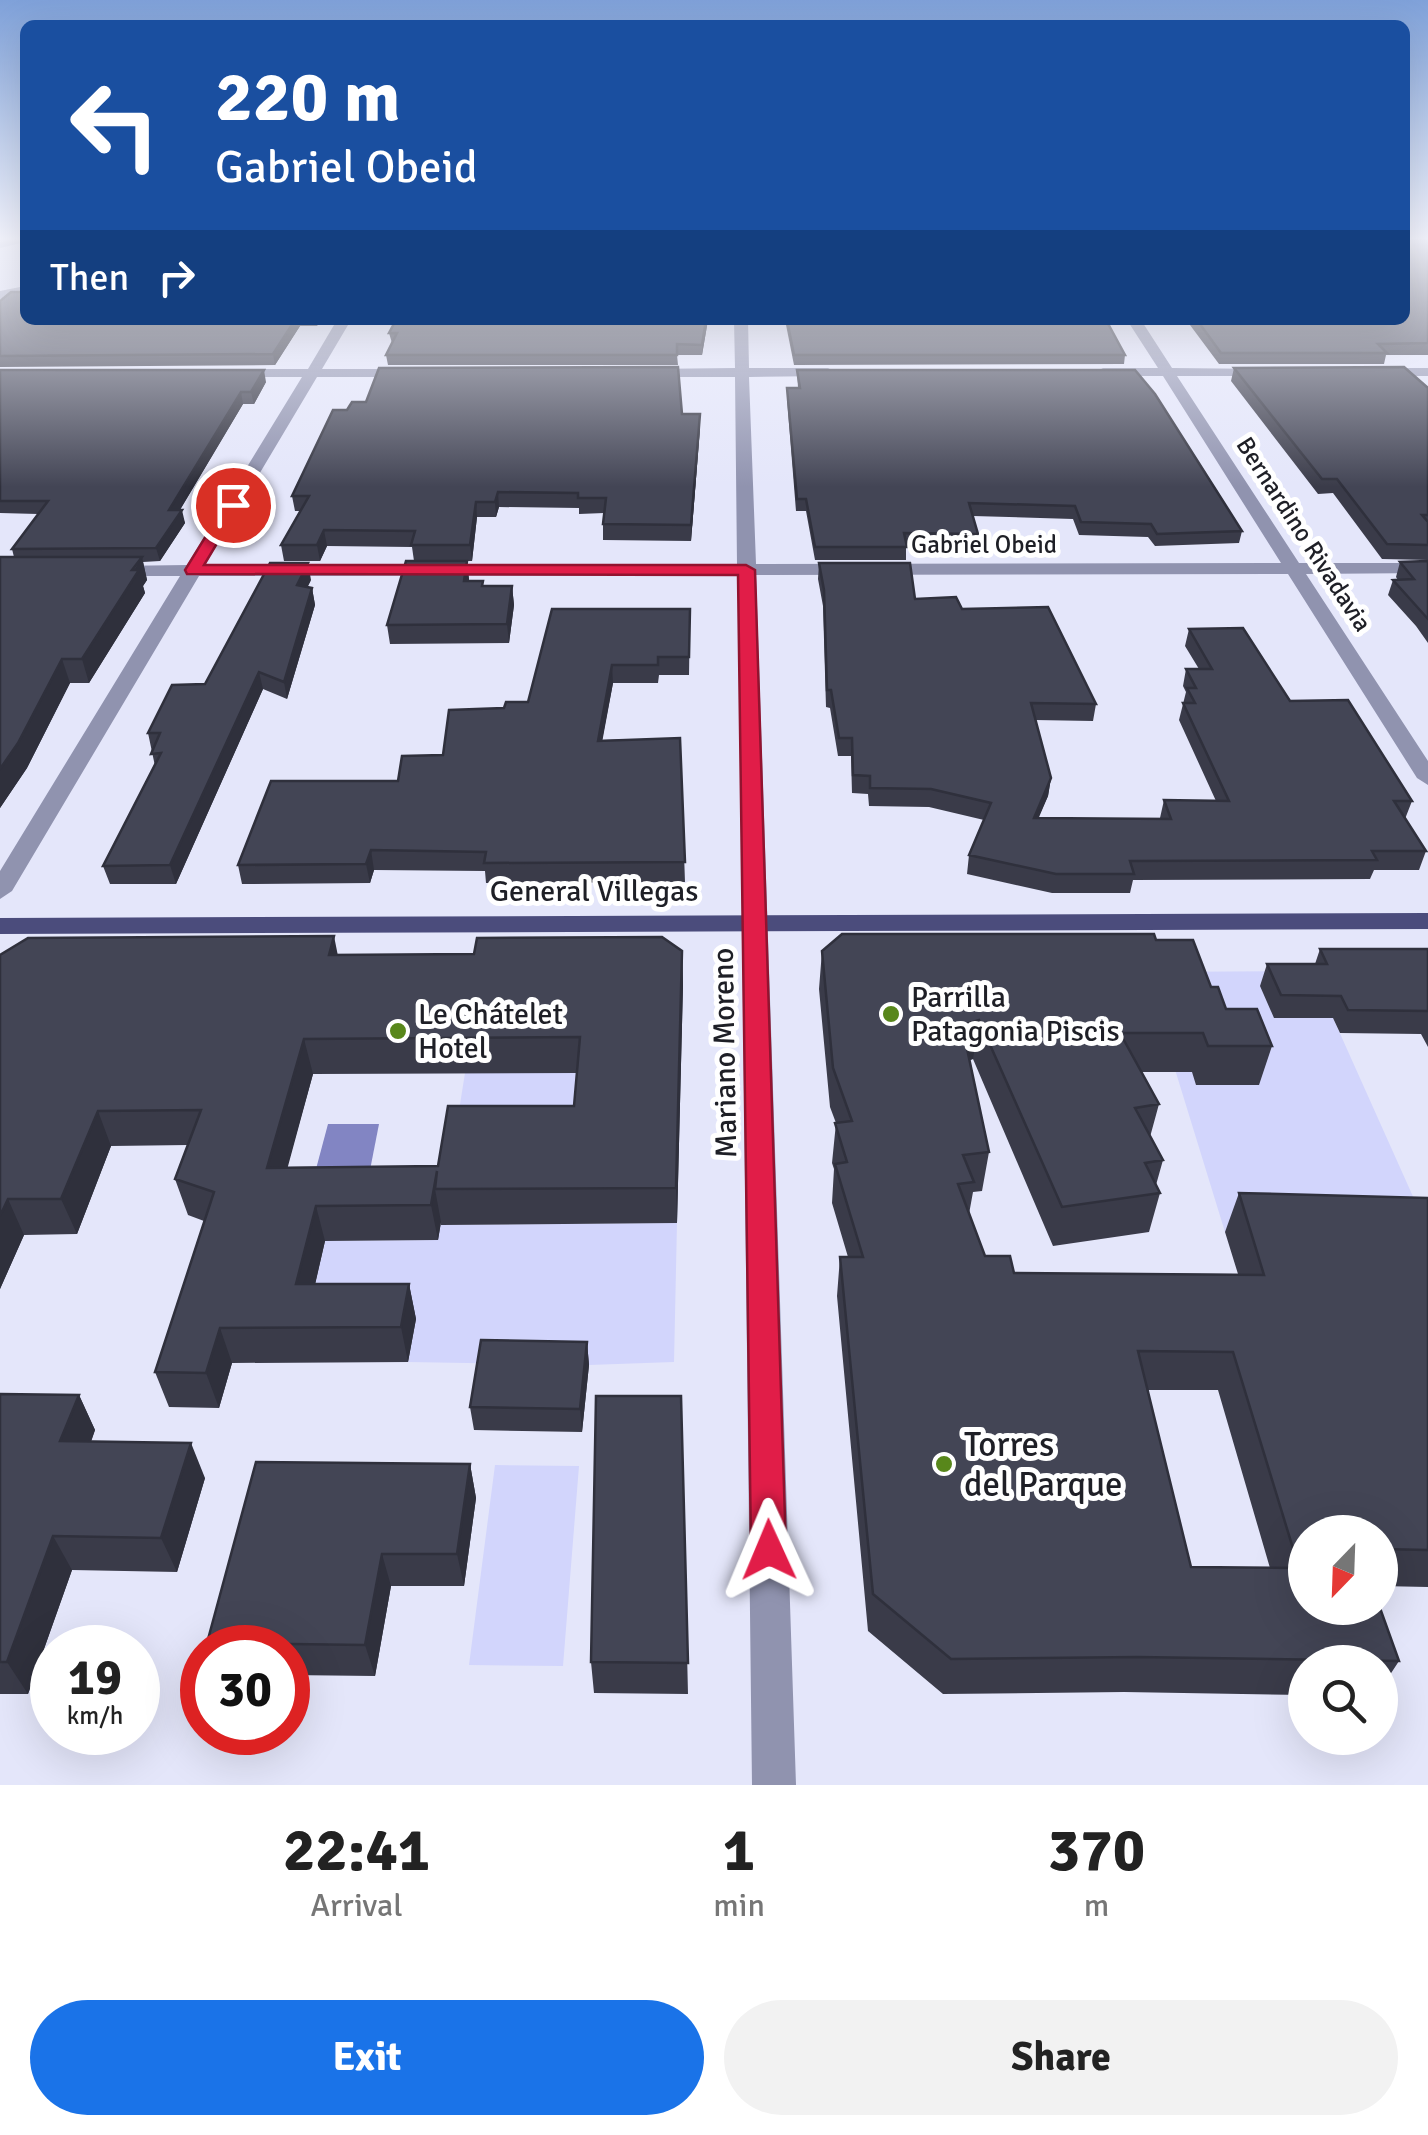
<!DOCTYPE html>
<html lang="en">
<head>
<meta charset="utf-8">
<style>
	body { margin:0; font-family:Signika,sans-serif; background:#f2f2f2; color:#222; height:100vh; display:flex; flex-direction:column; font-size:38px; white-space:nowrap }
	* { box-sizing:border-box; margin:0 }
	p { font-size:32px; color:#767676 }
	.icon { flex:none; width:55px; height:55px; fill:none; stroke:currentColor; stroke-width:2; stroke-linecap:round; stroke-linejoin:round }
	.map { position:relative; height:1785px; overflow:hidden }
	.drawer { display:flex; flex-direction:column; background:#fff; flex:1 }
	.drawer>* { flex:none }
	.banner { position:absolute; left:20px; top:20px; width:1390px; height:305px; border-radius:15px; box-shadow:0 10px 40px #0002; background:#1a4fa0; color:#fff; overflow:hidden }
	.needle { width:65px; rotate:203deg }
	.fabs { position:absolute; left:1288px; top:1515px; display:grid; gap:20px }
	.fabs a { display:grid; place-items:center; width:110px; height:110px; border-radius:50%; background:#fff; box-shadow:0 10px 40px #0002; font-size:50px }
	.speed { position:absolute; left:30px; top:1625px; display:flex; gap:20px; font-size:50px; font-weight:700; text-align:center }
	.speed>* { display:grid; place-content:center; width:130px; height:130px; border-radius:50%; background:#fff; box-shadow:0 10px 40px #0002; line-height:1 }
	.speed small { font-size:25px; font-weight:400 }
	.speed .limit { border:15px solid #d22; background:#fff; color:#111 }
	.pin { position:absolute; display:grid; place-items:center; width:85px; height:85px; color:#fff; margin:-42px; border:5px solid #fff; border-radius:50%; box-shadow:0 2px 10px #0007 }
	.me { position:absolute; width:110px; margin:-55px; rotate:359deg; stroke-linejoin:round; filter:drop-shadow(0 0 8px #0008) }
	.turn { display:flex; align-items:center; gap:35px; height:210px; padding:0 30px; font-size:45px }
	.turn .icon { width:130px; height:130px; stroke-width:2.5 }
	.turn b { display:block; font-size:70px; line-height:85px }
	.then { display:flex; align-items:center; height:95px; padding:0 30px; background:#0003; gap:20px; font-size:38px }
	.eta { display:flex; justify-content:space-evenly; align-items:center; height:170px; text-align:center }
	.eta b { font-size:60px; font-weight:700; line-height:70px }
	.primary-button { display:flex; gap:20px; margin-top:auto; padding:20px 30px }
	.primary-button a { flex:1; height:115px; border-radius:60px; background:#1a73e8; color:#fff; font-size:40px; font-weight:700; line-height:115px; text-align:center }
	.primary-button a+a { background:#f2f2f2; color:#222 }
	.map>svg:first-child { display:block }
	.green { fill:#d2d5fc }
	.water { fill:#8285c3 }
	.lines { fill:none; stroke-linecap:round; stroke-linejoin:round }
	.stream { fill:#8285c3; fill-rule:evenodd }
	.minor { fill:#9093af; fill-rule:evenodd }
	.tertiary { fill:#9093af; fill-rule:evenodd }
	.primary { fill:#4b4c7c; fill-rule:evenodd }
	.wall { fill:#3a3b49; fill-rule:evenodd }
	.shaded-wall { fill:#2f303c }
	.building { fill:#434555; stroke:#2f303c; stroke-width:2.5; fill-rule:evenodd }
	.route { fill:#e11d48; stroke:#92132f; stroke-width:2.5 }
	.poi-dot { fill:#58871b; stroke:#fff; stroke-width:4 }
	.labels { text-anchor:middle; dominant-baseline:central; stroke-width:10; stroke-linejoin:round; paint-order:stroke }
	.far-street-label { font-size:25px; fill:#1e1f26; stroke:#fff }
	.street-label { font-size:30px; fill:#1e1f26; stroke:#fff }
	.poi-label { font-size:30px; fill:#1e1f26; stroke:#fff; text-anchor:start }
	.near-poi-label { font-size:35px; fill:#1e1f26; stroke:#fff; text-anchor:start }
</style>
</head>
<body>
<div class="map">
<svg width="1428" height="1785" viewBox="0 0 1428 1785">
	<rect width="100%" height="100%" fill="#e4e6fa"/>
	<!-- green -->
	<path class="green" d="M 1312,971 L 1428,1230 L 1428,1237 L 1225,1232 L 1145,972 Z
		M 592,972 L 577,1141 L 454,1142 L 465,1073 Z
		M 677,1223 L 674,1362 L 589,1365 L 408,1362 L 416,1320 L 307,1320 L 325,1241 L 437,1240 L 440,1225 Z
		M 495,1465 L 579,1466 L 563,1666 L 469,1665 Z"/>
	<!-- water -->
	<path class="water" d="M 328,1124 L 379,1124 L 370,1170 L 316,1169 Z"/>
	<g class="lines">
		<!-- stream -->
		<path class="stream" d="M 0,237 L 12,237 L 0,241 Z"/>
		<!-- minor -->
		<path class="minor" d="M 25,286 L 25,294 L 0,299 L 0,291 Z
			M 337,320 L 351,320 L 322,369 L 408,369 L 415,373 L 408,377 L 317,377 L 205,565 L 737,564 L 735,377 L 648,377 L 641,373 L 648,369 L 735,368 L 734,320 L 748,320 L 749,368 L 828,368 L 835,372 L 828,376 L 749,377 L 756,564 L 1281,563 L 1163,376 L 1103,376 L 1096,372 L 1103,368 L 1158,368 L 1127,320 L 1141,320 L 1172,368 L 1268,369 L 1268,375 L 1263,376 L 1177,376 L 1299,563 L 1428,563 L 1428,573 L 1306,574 L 1428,761 L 1428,785 L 1417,778 L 1288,574 L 756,575 L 796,1785 L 752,1785 L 738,575 L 199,576 L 12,891 L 0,899 L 0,871 L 180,576 L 115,576 L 106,571 L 115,566 L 187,565 L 302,377 L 233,377 L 226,373 L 233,369 L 308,369 Z
			M 1428,368 L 1428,376 L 1378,376 L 1371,372 L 1378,368 Z"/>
		<!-- tertiary -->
		<path class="tertiary" d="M 25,237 L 25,242 L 0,248 L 0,242 Z"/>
		<!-- primary -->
		<path class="primary" d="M 1428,913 L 1428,929 L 0,934 L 0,918 Z"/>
	</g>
	<!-- wall -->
	<path class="wall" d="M 1428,237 L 1428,355 L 1386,355 L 1384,364 L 1219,364 L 1190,325 L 1191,320 L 1405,320 Z
		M 0,301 L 25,320 L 322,320 L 317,326 L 300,326 L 275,365 L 0,367 Z
		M 396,320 L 708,320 L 702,355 L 677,355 L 678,365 L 388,365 L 386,355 L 392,343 L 389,333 Z
		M 785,320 L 1106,320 L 1125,355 L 1124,364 L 794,365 Z
		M 1234,368 L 1428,388 L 1428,560 L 1382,559 L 1333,493 L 1318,494 L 1231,381 Z
		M 0,370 L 266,382 L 254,404 L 243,404 L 180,510 L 185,523 L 160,561 L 143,562 L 147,580 L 143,586 L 145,593 L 89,683 L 70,683 L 27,768 L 0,808 L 0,557 L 14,557 L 12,549 L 38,514 L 0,513 Z
		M 797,370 L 1242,531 L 1239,543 L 1155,546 L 1148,537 L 1079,535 L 1073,519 L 973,516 L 978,534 L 976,546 L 906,546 L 906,560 L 815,560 L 806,511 L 796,511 L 787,399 L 787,388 L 798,388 Z
		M 366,402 L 682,414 L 700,428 L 691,541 L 603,540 L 603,524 L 604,513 L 579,514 L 579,508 L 499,507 L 496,517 L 477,517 L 472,561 L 467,561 L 469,581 L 484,586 L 512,586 L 514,605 L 509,643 L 390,644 L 387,625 L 414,561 L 412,547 L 327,546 L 320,561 L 284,561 L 281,545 L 300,511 L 295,511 L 292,496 L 347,410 Z
		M 1428,561 L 1428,643 L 1416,626 L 1388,595 L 1393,580 L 1398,580 L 1396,577 L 1400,562 Z
		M 819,563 L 915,599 L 962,609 L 1096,704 L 1093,721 L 1035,720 L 1051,778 L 1048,796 L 1038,818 L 1160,818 L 1164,800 L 1216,801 L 1179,720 L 1186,692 L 1183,686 L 1186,669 L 1199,669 L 1185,646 L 1189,629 L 1290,701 L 1412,801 L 1405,819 L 1426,851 L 1419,870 L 1374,870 L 1370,879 L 1133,880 L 1130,893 L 1052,893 L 967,874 L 969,855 L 984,820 L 929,807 L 869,806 L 868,794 L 852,793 L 851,756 L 838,756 L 830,708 L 826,707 L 823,606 L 818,579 Z
		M 311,580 L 307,587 L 312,588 L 315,605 L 287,699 L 263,689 L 176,884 L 110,884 L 103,866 L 155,766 L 148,733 L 205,684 Z
		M 690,609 L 689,675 L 659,675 L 658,683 L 613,683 L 602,740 L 680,738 L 685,882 L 486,883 L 485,871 L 374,870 L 370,883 L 242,884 L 238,865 L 398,781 L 443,755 L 504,708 L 528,702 Z
		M 1156,940 L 1211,987 L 1226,1009 L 1272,1046 L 1259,1085 L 1196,1085 L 1192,1072 L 1141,1072 L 1159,1104 L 1150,1137 L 1163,1160 L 1156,1185 L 1160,1193 L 1149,1232 L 1053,1246 L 973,1059 L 970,1060 L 989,1152 L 982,1191 L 973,1192 L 969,1214 L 985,1256 L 1014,1273 L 1238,1274 L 1225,1232 L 1239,1193 L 1428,1198 L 1428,1587 L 1380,1586 L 1380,1532 L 1305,1532 L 1399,1661 L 1380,1690 L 1380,1662 L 1305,1662 L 1305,1695 L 1124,1692 L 943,1694 L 868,1631 L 837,1296 L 840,1257 L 848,1257 L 832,1203 L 834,1169 L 832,1163 L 836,1123 L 830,1107 L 819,989 L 822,951 ZM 1147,1390 L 1218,1390 L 1270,1568 L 1191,1567 Z
		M 1320,949 L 1428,949 L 1428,1047 L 1421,1034 L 1340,1033 L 1333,1018 L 1274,1018 L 1260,986 L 1267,964 L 1315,964 Z
		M 682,951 L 683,985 L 677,1223 L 441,1225 L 441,1222 L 438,1240 L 325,1241 L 315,1284 L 409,1284 L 416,1319 L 408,1362 L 232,1363 L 219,1408 L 169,1407 L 155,1372 L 204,1221 L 188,1215 L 175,1179 L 188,1145 L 111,1146 L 77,1234 L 24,1235 L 0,1289 L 0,955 L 474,954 ZM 577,1073 L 574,1106 L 438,1166 L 287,1167 L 313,1074 Z
		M 587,1342 L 589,1365 L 582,1432 L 474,1430 L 470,1407 Z
		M 0,1394 L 79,1395 L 95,1430 L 91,1442 L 205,1478 L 177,1572 L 72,1570 L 28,1694 L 0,1694 Z
		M 681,1396 L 688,1694 L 594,1693 L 591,1662 Z
		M 470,1464 L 476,1498 L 464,1586 L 391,1586 L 375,1676 L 288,1675 L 288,1648 L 209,1648 L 207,1643 Z"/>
	<!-- shaded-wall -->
	<path class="shaded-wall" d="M 295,320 L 299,320 L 300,326 L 275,365 L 273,354 Z
		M 706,320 L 708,320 L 702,355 L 702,345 Z
		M 264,370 L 266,382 L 254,404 L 251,392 Z
		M 241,392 L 243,404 L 172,523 L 169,510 Z
		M 700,414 L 700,428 L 691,541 L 691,525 Z
		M 498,492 L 499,507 L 496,517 L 495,502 Z
		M 476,502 L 477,517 L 472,561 L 470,545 Z
		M 182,510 L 185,523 L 160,561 L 156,548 Z
		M 324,530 L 327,546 L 320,561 L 317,545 Z
		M 142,557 L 147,580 L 143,586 L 145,593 L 89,683 L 82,659 Z
		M 467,561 L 469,579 L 467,600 L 464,581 Z
		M 308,563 L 311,580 L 301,601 L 297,585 Z
		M 512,586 L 514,605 L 509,643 L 507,624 Z
		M 312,588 L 315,605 L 287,699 L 284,682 Z
		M 62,659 L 70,683 L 27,768 L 0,808 L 0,769 Z
		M 612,665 L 613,683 L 599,759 L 598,741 Z
		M 259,672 L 263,689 L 176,884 L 170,865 Z
		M 1051,778 L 1048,796 L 1031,836 L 1034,818 Z
		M 371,850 L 374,870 L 370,883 L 366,864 Z
		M 334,936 L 341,971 L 329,955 Z
		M 682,951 L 683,985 L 677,1223 L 676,1188 Z
		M 979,1020 L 973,1059 L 957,1064 L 962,1025 Z
		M 304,1039 L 313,1074 L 278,1203 L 267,1168 Z
		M 98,1111 L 111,1146 L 77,1234 L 61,1199 Z
		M 437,1171 L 435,1189 L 441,1222 L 438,1240 L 431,1205 Z
		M 8,1199 L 24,1235 L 0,1289 L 0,1216 Z
		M 316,1206 L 325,1241 L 307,1320 L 296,1284 Z
		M 409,1284 L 416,1319 L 408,1362 L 401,1327 Z
		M 220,1328 L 232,1363 L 219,1408 L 206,1373 Z
		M 587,1342 L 589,1365 L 582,1432 L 580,1409 Z
		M 79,1395 L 95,1430 L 78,1476 L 60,1441 Z
		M 191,1443 L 205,1478 L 177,1572 L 161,1538 Z
		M 470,1464 L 476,1498 L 464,1586 L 457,1554 Z
		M 53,1536 L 72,1570 L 28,1694 L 7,1662 Z
		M 382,1554 L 391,1586 L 375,1676 L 365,1645 Z"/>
	<!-- building -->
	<path class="building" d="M 1405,237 L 1428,237 L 1428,343 L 1378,344 L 1387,353 L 1221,353 L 1197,320 L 1405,320 Z
		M 11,292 L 25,292 L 25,320 L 295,320 L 273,354 L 0,356 L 0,301 Z
		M 396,320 L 706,320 L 702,345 L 677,344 L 677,355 L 386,355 L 397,333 L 389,333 Z
		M 787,320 L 1106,320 L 1125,355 L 794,355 Z
		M 678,367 L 682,414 L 700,414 L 691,525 L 603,524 L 606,498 L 578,498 L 578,493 L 498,492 L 495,502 L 476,502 L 470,545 L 411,545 L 415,531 L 324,530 L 317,545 L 281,545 L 309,496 L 292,496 L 333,410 L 347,410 L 352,402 L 366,402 L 379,368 Z
		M 1404,367 L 1428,388 L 1428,515 L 1422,515 L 1428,522 L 1428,545 L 1387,544 L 1337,479 L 1322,479 L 1234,368 Z
		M 0,370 L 264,370 L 251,392 L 241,392 L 169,510 L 182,510 L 156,548 L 12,549 L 48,501 L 0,501 Z
		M 797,370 L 1135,370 L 1155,394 L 1242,531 L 1157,534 L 1151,524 L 1081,522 L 1075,506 L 969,503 L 978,534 L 904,533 L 907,547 L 815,547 L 806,499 L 797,499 L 787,388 L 800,388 Z
		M 0,557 L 142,557 L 132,570 L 139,570 L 82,659 L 62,659 L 18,743 L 0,769 Z
		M 406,561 L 467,561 L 464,581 L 483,581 L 482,586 L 512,586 L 507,624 L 387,625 Z
		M 1428,561 L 1428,619 L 1393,580 L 1414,579 L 1400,562 Z
		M 270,563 L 308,563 L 297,585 L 312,588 L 284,682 L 259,672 L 170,865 L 103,866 L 161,753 L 151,754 L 160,733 L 148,733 L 172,685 L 205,684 Z
		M 819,563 L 910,563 L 915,599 L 956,597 L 962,609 L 1048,607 L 1096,704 L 1031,703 L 1051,778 L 1034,818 L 1171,819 L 1164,800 L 1229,801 L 1183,703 L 1195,703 L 1187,688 L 1196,688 L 1186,669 L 1212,669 L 1189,629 L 1243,628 L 1290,701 L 1348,700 L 1412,801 L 1394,801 L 1426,851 L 1372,851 L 1377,860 L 1130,861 L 1134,874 L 1056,874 L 969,855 L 991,803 L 931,789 L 870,788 L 870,776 L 853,775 L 852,738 L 839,738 L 831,690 L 827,690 L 824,590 Z
		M 552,609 L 690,609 L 689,657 L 658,657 L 658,665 L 612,665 L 598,741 L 680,738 L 685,862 L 484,863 L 486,852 L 371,850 L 366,864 L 238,865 L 271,781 L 398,781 L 402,756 L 443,755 L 449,710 L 504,708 L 506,702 L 528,702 Z
		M 842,934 L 1154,934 L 1156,940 L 1193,940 L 1211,987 L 1218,987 L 1226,1009 L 1257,1009 L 1272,1046 L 1208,1046 L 1203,1033 L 1120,1033 L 1159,1104 L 1135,1108 L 1163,1160 L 1145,1163 L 1160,1193 L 1062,1207 L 979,1020 L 962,1025 L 989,1152 L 963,1155 L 974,1182 L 958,1184 L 985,1256 L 1010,1256 L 1014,1273 L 1264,1275 L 1239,1193 L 1428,1198 L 1428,1550 L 1380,1549 L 1380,1532 L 1305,1532 L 1305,1608 L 1380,1608 L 1399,1661 L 1138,1657 L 951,1659 L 873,1594 L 840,1257 L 863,1257 L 835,1164 L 847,1162 L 835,1123 L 852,1121 L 833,1068 L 822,951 ZM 1138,1351 L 1233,1352 L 1299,1568 L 1191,1567 Z
		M 334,936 L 329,955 L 474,954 L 477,938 L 662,937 L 682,951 L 676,1188 L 435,1189 L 437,1171 L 431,1205 L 316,1206 L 296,1284 L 409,1284 L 401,1327 L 220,1328 L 206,1373 L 155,1372 L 214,1192 L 175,1179 L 201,1110 L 98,1111 L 61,1199 L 8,1199 L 0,1216 L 0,955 L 28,938 ZM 580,1037 L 574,1106 L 448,1106 L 438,1166 L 267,1168 L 304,1039 Z
		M 1320,949 L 1428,949 L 1428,1011 L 1348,1010 L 1341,996 L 1281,995 L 1267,964 L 1327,964 Z
		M 481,1340 L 587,1342 L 580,1409 L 470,1407 Z
		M 0,1394 L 79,1395 L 60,1441 L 191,1443 L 161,1538 L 53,1536 L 7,1662 L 0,1662 Z
		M 596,1396 L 681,1396 L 688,1663 L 591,1662 Z
		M 256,1462 L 470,1464 L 457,1554 L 382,1554 L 365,1645 L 207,1643 Z"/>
	<!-- sky -->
	<linearGradient id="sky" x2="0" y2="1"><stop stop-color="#7fa1d9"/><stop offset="0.49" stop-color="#f3f4fd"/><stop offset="1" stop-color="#f3f4fd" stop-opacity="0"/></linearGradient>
	<rect width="1428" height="487" fill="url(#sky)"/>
	<!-- route -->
	<path class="route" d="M 233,500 L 240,505 L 204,565 L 746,565 L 755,570 L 786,1550 L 781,1562 L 769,1567 L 756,1562 L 751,1550 L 738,575 L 187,574 L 185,570 L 225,505 Z"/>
	<!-- markers -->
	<g class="poi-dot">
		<circle cx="891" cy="1014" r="10"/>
		<circle cx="398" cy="1031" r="10"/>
		<circle cx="944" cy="1464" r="10"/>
	</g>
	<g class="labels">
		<!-- far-street labels -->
		<g class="far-street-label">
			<text transform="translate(1304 534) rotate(57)">Bernardino Rivadavia</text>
			<text x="984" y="544">Gabriel Obeid</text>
		</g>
		<!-- street labels -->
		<g class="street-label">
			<text x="594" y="891">General Villegas</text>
			<text transform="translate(725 1053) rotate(-91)">Mariano Moreno</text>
		</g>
		<!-- poi labels -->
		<g class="poi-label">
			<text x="911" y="997">Parrilla<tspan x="911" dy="34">Patagonia Piscis</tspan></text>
			<text x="418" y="1014">Le Chátelet<tspan x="418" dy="34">Hotel</tspan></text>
		</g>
		<!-- near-poi labels -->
		<g class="near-poi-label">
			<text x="964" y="1444">Torres<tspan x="964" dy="40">del Parque</tspan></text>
		</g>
	</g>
</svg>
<div class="fabs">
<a><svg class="needle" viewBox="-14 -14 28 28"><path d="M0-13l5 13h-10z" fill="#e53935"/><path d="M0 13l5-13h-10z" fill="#767676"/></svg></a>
<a><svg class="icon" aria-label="search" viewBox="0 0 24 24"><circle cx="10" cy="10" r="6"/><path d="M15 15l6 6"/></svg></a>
</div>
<div class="speed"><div>19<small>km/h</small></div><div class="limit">30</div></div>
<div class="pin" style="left:233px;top:505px;background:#d93025"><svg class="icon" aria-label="arrive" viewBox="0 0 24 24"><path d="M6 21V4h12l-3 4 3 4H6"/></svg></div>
<svg class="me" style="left:769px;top:1550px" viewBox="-20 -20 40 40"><path d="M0-17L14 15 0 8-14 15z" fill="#e11d48" stroke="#fff" stroke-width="4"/></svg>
<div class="banner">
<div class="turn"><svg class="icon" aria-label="left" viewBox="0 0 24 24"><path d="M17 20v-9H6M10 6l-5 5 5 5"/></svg><div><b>220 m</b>Gabriel Obeid</div></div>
<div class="then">Then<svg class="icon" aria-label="right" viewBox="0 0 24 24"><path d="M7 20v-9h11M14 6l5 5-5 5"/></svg></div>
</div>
</div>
<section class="drawer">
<div class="eta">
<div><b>22:41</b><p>Arrival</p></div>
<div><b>1</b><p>min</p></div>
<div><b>370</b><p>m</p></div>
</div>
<div class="primary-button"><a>Exit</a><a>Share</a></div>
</section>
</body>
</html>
